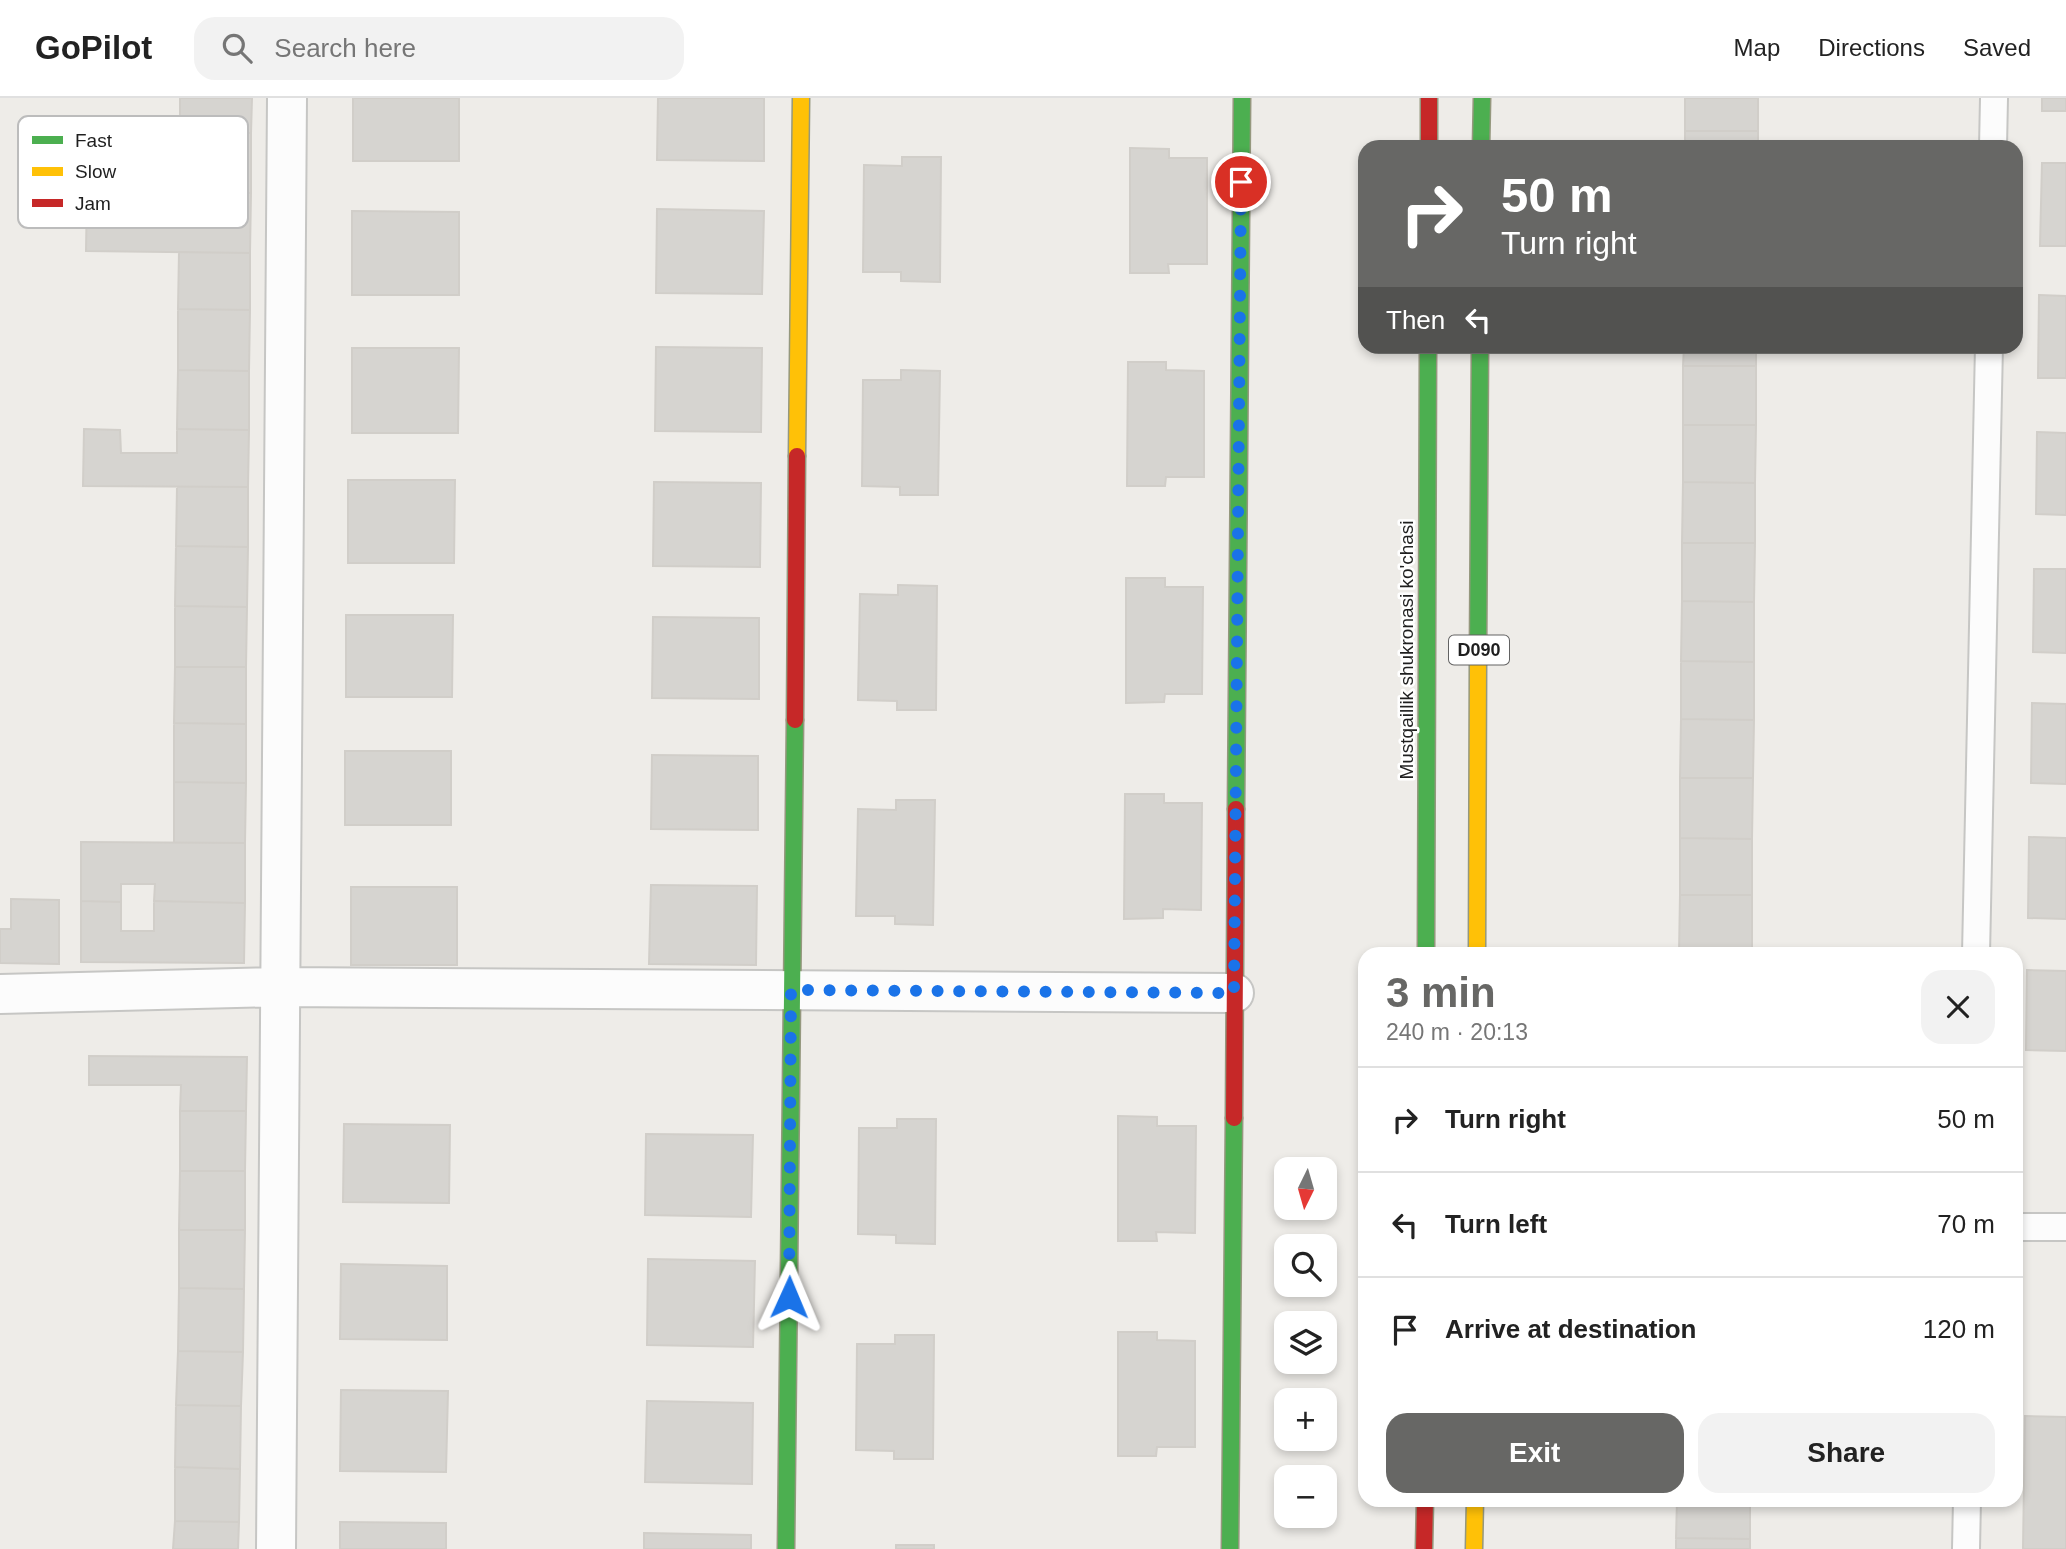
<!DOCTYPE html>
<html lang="en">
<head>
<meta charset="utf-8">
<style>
	body { margin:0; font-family:Helvetica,sans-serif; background:#f2f2f2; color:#222; height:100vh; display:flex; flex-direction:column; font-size:26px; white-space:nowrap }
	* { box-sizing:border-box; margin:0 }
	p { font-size:23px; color:#767676 }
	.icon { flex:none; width:38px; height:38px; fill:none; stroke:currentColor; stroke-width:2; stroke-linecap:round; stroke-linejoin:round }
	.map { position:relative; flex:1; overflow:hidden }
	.side { position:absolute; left:1358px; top:849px; width:665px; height:560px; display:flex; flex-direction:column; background:#fff; border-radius:21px; box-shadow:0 4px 10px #0003 }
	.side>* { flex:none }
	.guide { position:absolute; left:1358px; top:42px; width:665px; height:214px; border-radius:21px; box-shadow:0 4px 10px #0003; background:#676765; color:#fff; overflow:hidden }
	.needle { width:46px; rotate:185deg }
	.buttons { position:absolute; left:1274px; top:1059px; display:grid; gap:14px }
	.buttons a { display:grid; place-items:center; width:63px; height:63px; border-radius:14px; background:#fff; box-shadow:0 4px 10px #0003; font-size:35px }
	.pin { position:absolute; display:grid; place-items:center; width:60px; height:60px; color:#fff; margin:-30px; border:4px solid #fff; border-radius:50%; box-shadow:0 2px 7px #0007 }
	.me { position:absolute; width:77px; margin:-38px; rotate:1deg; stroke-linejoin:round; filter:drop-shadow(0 0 5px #0008) }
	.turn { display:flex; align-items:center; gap:24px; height:147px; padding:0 28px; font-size:32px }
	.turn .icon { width:91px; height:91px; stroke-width:2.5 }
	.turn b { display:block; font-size:49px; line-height:60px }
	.then { display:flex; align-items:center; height:66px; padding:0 28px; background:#0003; gap:14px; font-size:26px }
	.round { display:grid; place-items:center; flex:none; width:74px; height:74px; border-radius:21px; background:#f2f2f2 }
	.overview { display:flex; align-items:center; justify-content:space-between; height:119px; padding:0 28px }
	h1 { font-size:42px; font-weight:700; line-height:52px; color:#676765 }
	.cta { display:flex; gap:14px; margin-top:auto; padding:14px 28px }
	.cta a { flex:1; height:80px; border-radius:21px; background:#676765; color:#fff; font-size:28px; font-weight:700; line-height:80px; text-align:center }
	.cta a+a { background:#f2f2f2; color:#222 }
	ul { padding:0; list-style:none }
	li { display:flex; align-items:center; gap:21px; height:105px; padding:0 28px; border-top:2px solid #e0e0e0 }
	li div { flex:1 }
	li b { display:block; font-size:26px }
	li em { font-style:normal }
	header { display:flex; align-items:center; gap:42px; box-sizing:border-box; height:98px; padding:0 35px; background:#fff; border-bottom:2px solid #e0e0e0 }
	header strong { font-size:33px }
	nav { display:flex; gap:38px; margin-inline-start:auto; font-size:24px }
	.search { width:490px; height:63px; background:#f2f2f2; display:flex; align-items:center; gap:18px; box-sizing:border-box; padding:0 24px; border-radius:21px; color:#767676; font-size:26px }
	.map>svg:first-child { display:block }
	.building { fill:#d6d4d0; stroke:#d1cec9; stroke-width:2 }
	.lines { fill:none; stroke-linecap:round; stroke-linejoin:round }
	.lane-casing { stroke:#c6c6c4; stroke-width:30 }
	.street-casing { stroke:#c6c6c4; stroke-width:42 }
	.fast-casing { stroke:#95987e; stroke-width:19 }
	.slow-casing { stroke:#95987e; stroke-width:19 }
	.jam-casing { stroke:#95987e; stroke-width:19 }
	.lane { stroke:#fcfcfc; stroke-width:26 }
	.street { stroke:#fcfcfc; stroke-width:38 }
	.fast { stroke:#4caf50; stroke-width:16 }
	.slow { stroke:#ffc107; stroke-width:16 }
	.jam { stroke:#c62828; stroke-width:16 }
	.route { stroke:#1a73e8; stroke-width:12; stroke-dasharray:0 21.6 }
	.labels { text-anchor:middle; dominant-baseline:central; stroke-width:5; stroke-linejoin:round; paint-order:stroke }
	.shield { fill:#fff; stroke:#626262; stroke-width:2 }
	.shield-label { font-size:18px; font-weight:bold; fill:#1f1f1f }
	.street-label { font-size:19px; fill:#1f1f1f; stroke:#fff }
	.key { fill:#fff; stroke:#bcbcbc; stroke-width:2 }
	.key-label { font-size:19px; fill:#1f1f1f }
</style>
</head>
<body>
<header>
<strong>GoPilot</strong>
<div class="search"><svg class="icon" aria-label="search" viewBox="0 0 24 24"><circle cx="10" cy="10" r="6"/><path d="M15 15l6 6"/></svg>Search here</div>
<nav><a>Map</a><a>Directions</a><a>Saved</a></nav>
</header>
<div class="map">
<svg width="2066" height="1451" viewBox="0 0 2066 1451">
	<rect width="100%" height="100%" fill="#eeece8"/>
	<!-- building -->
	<path class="building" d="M 180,0 L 252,0 L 251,35 L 180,35 Z
		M 353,0 L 459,0 L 459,63 L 353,63 Z
		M 658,0 L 764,0 L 764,63 L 657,62 Z
		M 1685,0 L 1758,0 L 1758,33 L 1685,33 Z
		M 2042,0 L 2066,0 L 2066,13 L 2042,13 Z
		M 1685,33 L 1758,33 L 1758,49 L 1685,49 Z
		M 180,35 L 251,35 L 251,95 L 179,94 Z
		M 1130,50 L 1169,51 L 1169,60 L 1207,60 L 1207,166 L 1168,166 L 1169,175 L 1130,175 Z
		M 902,59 L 941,59 L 940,184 L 901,183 L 901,174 L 863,174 L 864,67 L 902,68 Z
		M 2042,65 L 2066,65 L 2066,148 L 2040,148 Z
		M 179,94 L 251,95 L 250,155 L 86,153 L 87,95 L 121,95 L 121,124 L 179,124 Z
		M 657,111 L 764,113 L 762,196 L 656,195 Z
		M 352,113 L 459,114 L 459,197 L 352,197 Z
		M 179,154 L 250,155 L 250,212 L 178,211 Z
		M 2039,197 L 2066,198 L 2066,280 L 2038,280 Z
		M 178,211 L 250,212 L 249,273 L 178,272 Z
		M 1684,248 L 1756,248 L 1756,268 L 1683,268 Z
		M 656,249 L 762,250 L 761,334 L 655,333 Z
		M 352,250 L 459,250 L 458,335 L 352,335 Z
		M 1128,264 L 1166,264 L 1166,272 L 1204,273 L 1204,379 L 1166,379 L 1165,388 L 1127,388 Z
		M 1683,268 L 1756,268 L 1756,327 L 1683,327 Z
		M 178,272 L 249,273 L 249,332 L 177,331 Z
		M 901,272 L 940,273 L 938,397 L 900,397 L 900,389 L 862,388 L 863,282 L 901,282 Z
		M 1683,327 L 1756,327 L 1755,385 L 1683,384 Z
		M 84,331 L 120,332 L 121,355 L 177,355 L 177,331 L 249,332 L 248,389 L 83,388 Z
		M 2037,334 L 2066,335 L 2066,417 L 2036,416 Z
		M 348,382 L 455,382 L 454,465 L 348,465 Z
		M 654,384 L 761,385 L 760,469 L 653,468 Z
		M 1683,384 L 1755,385 L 1755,445 L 1682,445 Z
		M 177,389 L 248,389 L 248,449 L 176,448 Z
		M 1682,445 L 1755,445 L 1754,504 L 1682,503 Z
		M 176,448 L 248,449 L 247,509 L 175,508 Z
		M 2034,471 L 2066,471 L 2066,555 L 2033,554 Z
		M 1126,480 L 1165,480 L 1165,489 L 1203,489 L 1202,596 L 1165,596 L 1164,604 L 1126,605 Z
		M 898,487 L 937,488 L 936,612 L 897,612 L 897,603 L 858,602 L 860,496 L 898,497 Z
		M 1682,503 L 1754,504 L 1754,564 L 1681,563 Z
		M 175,508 L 247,509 L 246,569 L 175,569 Z
		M 346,517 L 453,517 L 452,599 L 346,599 Z
		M 653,519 L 759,520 L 759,601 L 652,600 Z
		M 1681,563 L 1754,564 L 1754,622 L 1681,621 Z
		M 175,569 L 246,569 L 246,626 L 174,625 Z
		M 2032,605 L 2066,606 L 2066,686 L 2031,685 Z
		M 1681,621 L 1754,622 L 1753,680 L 1680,680 Z
		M 174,625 L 246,626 L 246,685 L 174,684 Z
		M 345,653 L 451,653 L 451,727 L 345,727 Z
		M 652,657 L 758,658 L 758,732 L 651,731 Z
		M 1680,680 L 1753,680 L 1752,741 L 1680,740 Z
		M 174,684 L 246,685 L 245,745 L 174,745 Z
		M 1125,696 L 1164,696 L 1164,705 L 1202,705 L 1201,812 L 1163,811 L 1163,820 L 1124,821 Z
		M 896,702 L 935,702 L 933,827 L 895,826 L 895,818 L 856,818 L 858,711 L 896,712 Z
		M 2029,739 L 2066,740 L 2066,821 L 2028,820 Z
		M 1680,740 L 1752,741 L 1752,797 L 1680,797 Z
		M 81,744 L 245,745 L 245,805 L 154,803 L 155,786 L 121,786 L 121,804 L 81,803 Z
		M 651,787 L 757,788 L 756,867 L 649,866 Z
		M 351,789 L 457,789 L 457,867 L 351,867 Z
		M 1680,797 L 1752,797 L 1752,856 L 1679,856 Z
		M 11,801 L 59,802 L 59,866 L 0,865 L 0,831 L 11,831 Z
		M 81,803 L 121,804 L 121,833 L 154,833 L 154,803 L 245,805 L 244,865 L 81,864 Z
		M 2027,872 L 2066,873 L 2066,953 L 2026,952 Z
		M 89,958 L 247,959 L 246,1013 L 180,1013 L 181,987 L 89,987 Z
		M 180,1013 L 246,1013 L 245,1073 L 180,1073 Z
		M 1118,1018 L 1157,1019 L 1157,1028 L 1196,1028 L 1195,1135 L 1156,1134 L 1157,1143 L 1118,1143 Z
		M 897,1021 L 936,1021 L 935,1146 L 896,1145 L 896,1137 L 858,1136 L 859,1030 L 897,1030 Z
		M 344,1026 L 450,1027 L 449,1105 L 343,1104 Z
		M 646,1036 L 753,1037 L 751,1119 L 645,1117 Z
		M 180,1073 L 245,1073 L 245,1132 L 179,1132 Z
		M 179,1132 L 245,1132 L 244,1191 L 179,1190 Z
		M 648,1161 L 755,1163 L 753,1249 L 647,1247 Z
		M 341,1166 L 447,1168 L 447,1242 L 340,1241 Z
		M 179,1190 L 244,1191 L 243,1254 L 178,1253 Z
		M 1118,1234 L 1157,1234 L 1157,1242 L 1195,1243 L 1195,1349 L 1157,1349 L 1156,1358 L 1118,1358 Z
		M 895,1237 L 934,1237 L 933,1361 L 894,1361 L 894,1353 L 856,1352 L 857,1246 L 895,1246 Z
		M 178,1253 L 243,1254 L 241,1308 L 176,1307 Z
		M 341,1292 L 448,1293 L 446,1374 L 340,1373 Z
		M 647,1303 L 753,1305 L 752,1386 L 645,1384 Z
		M 176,1307 L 241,1308 L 240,1371 L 175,1369 Z
		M 2025,1318 L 2066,1319 L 2066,1451 L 2023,1451 Z
		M 175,1369 L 240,1371 L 239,1424 L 175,1423 Z
		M 1677,1402 L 1750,1402 L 1750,1441 L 1676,1440 Z
		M 175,1423 L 239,1424 L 238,1451 L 173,1451 Z
		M 340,1424 L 446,1425 L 446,1451 L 340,1451 Z
		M 644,1435 L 751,1437 L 751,1451 L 644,1451 Z
		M 1676,1440 L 1750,1441 L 1750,1451 L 1676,1451 Z
		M 896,1447 L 934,1447 L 934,1451 L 896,1451 Z"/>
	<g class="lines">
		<!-- lane casing -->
		<g class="lane-casing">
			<path id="lane" d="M 1993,49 L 1994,0
				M 1976,856 L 1989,248
				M 2016,1129 L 2066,1129
				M 1966,1451 L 1967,1402"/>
		</g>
		<!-- street casing -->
		<g class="street-casing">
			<path id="street" d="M 0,896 L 279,889 L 1234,895
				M 276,1451 L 287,0"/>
		</g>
		<!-- fast casing -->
		<g class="fast-casing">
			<path id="fast" d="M 1481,49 L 1482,0
				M 1478,557 L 1480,248
				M 1236,711 L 1242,0
				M 1426,856 L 1428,248
				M 786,1451 L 795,622
				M 1230,1451 L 1234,1020"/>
		</g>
		<!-- slow casing -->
		<g class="slow-casing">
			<path id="slow" d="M 797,358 L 801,0
				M 1477,856 L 1478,557
				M 1474,1451 L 1475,1402"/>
		</g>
		<!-- jam casing -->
		<g class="jam-casing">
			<path id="jam" d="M 1429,0 L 1429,49
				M 795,622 L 797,358
				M 1234,1020 L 1236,711
				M 1424,1451 L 1425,1402"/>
		</g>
		<!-- lane -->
		<use href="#lane" class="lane"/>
		<!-- street -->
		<use href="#street" class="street"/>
		<!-- fast -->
		<use href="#fast" class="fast"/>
		<!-- slow -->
		<use href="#slow" class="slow"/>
		<!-- jam -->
		<use href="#jam" class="jam"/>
	</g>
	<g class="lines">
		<!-- route -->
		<path class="route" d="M 789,1199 L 791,892 L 1234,895 L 1241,84"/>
	</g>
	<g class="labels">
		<!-- shield labels -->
		<rect class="shield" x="1449" y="537.5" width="60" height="29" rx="5"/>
		<g class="shield-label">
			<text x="1479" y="552">D090</text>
		</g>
		<!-- street labels -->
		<g class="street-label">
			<text transform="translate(1406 552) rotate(-90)">Mustqaillik shukronasi ko'chasi</text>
		</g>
	</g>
	<!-- legend -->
	<rect x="18" y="18" width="230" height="112" rx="10" class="key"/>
	<rect x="32" y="38" width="31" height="8" fill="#4caf50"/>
	<rect x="32" y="69" width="31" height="9" fill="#ffc107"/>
	<rect x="32" y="101" width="31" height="8" fill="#c62828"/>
	<g class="key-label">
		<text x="75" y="49">Fast</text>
		<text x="75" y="80">Slow</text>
		<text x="75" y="112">Jam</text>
	</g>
</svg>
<div class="buttons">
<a><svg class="needle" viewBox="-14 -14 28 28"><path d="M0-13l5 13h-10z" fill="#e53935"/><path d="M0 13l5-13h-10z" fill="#767676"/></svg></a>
<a><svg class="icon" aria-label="search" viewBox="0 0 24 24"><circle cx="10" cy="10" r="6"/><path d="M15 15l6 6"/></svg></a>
<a><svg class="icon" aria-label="layers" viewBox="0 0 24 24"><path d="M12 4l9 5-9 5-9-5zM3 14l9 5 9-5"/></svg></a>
<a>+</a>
<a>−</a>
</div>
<div class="pin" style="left:1241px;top:84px;background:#d93025"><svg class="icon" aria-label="arrive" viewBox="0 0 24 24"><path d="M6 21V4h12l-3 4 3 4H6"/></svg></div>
<svg class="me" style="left:789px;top:1199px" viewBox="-20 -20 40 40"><path d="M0-17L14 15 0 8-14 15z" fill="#1a73e8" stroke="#fff" stroke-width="4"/></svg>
<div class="guide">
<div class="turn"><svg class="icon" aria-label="right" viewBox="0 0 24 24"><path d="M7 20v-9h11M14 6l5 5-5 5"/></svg><div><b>50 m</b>Turn right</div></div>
<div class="then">Then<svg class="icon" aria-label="left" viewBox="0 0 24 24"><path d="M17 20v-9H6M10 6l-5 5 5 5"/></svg></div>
</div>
<section class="side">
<div class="overview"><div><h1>3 min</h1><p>240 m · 20:13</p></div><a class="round"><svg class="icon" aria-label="close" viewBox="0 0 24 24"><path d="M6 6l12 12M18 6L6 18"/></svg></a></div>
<ul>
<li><svg class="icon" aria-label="right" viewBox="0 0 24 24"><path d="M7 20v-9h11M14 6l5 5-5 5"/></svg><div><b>Turn right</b></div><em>50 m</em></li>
<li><svg class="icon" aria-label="left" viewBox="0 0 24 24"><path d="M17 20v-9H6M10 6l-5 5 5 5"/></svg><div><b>Turn left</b></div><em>70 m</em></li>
<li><svg class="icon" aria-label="arrive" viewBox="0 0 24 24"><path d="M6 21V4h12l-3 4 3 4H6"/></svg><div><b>Arrive at destination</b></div><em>120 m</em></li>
</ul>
<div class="cta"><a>Exit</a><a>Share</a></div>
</section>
</div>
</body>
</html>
